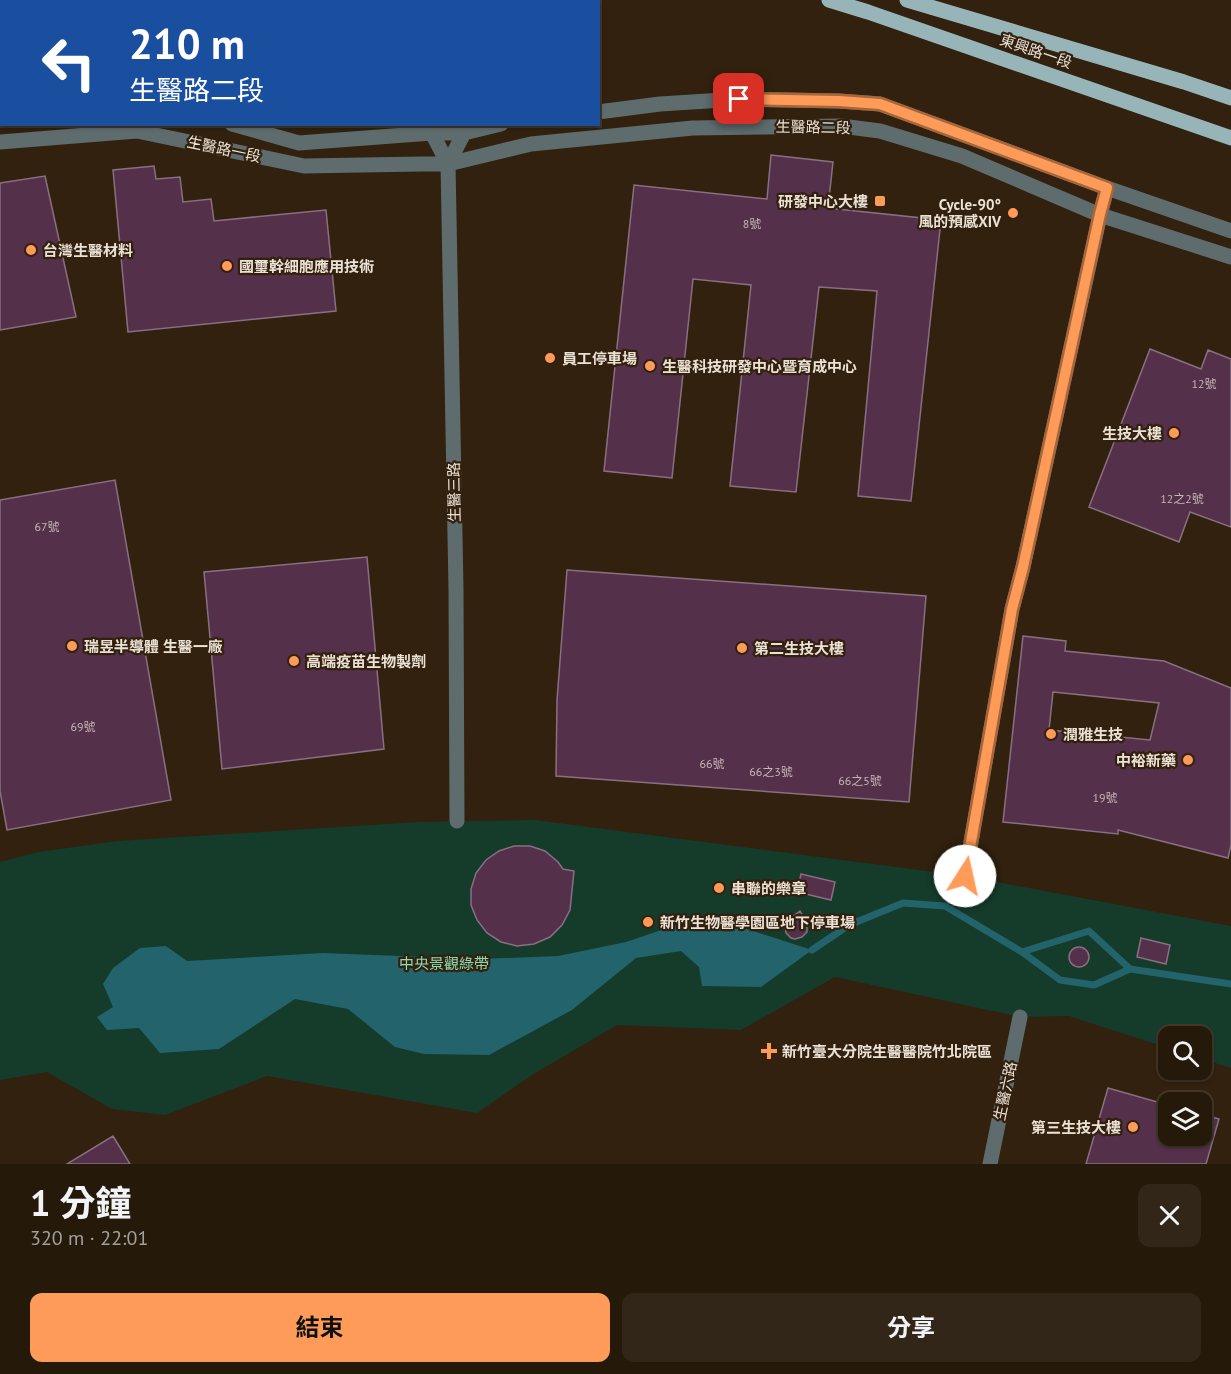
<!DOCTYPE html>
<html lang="zh-TW">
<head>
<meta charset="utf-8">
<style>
	body { margin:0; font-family:"PT Sans","Noto Sans TC",sans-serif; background:#312618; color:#f1f3f6; height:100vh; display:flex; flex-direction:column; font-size:22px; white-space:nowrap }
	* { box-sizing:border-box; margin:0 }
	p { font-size:20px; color:#a3a09c }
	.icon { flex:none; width:33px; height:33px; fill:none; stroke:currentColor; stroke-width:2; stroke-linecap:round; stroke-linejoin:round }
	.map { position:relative; height:1164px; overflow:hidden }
	.side { display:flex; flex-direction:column; background:#25190a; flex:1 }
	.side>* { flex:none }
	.hud { position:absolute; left:0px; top:0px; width:600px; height:126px; box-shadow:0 2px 4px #0004,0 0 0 2px #42382b; background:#1a4fa0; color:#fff; overflow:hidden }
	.buttons { position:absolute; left:1158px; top:1026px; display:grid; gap:12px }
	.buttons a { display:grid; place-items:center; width:54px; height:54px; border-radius:12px; background:#25190a; box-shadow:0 2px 4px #0004,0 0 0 2px #42382b; font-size:30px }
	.pin { position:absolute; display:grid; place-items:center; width:51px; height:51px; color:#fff; margin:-26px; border-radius:12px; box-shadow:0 3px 9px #0006 }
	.me { position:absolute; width:66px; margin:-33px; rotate:10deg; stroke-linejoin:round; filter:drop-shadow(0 0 4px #0008) }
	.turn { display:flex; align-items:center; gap:21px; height:126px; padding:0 30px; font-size:27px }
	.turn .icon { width:78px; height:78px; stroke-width:2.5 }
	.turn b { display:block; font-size:42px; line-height:51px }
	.round { display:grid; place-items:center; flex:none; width:63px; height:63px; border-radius:12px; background:#312618 }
	.headline { display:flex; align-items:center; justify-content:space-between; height:102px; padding:0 30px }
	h1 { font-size:36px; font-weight:700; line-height:45px }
	.action { display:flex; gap:12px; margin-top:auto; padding:12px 30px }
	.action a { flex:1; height:69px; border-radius:12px; background:#ff9b59; color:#111; font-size:24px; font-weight:700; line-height:69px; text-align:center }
	.action a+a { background:#312618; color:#f1f3f6 }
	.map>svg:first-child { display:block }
	.green { fill:#153b2b }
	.water { fill:#22636c }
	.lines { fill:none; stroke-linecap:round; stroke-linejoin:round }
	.stream { stroke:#22636c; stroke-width:7 }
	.building { fill:#54304b; stroke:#887081; stroke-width:1.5; fill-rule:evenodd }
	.minor { stroke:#5e6c6e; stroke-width:15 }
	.major { stroke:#97b5b8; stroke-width:15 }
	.route-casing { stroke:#a6653a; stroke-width:15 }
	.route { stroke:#ff9b59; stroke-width:10 }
	.poi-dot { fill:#ff9b59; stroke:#31210e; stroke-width:2 }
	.labels { text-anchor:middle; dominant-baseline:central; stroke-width:4.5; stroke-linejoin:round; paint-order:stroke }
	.number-label { font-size:12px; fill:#c6b5b2 }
	.street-label { font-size:15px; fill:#ece1d5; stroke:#31210e }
	.poi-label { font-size:15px; font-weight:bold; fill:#ece1d5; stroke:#31210e; text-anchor:start }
	.park-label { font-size:15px; fill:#8bdbb5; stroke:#31210e }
</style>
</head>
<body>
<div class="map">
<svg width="1231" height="1164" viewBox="0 0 1231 1164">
	<rect width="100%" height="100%" fill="#31210e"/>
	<!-- green -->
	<path class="green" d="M 535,820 L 965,876 L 1231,926 L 1231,1068 L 1202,1059 L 1202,1036 L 1168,1036 L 1168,1048 L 1069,1016 L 1020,1017 L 835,977 L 741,1030 L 617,1025 L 532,1075 L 477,1113 L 267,1076 L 165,1115 L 112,1109 L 47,1072 L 0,1080 L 0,862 L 38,852 L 118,841 L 418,822 Z"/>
	<!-- water -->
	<path class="water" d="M 673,926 L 741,927 L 812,950 L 761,987 L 702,986 L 699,967 L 681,951 L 636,958 L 572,1010 L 489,1055 L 424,1054 L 395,1047 L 348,1009 L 295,999 L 219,1049 L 160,1053 L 139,1028 L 107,1030 L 97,1017 L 113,1007 L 103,984 L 113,968 L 140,948 L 166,946 L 187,961 L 323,953 L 478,959 L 558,956 L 626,942 Z"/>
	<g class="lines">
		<!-- stream -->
		<path class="stream" d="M 812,950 L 849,925 L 903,903 L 945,906 L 1022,952 L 1060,980 L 1094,985 L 1130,969 L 1231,984
			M 1022,952 L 1089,931 L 1130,969"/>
	</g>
	<!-- building -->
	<path class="building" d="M 771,155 L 833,162 L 828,208 L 941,220 L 911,501 L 858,496 L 877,291 L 819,287 L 796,492 L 730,486 L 751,285 L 693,279 L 672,478 L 604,471 L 634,185 L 767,199 Z
		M 154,166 L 156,179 L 180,177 L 183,202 L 211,199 L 214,221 L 326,210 L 336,311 L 128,332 L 113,170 Z
		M 45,176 L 76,317 L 0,330 L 0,183 Z
		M 1150,349 L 1201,369 L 1208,350 L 1231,359 L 1231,527 L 1190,512 L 1179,542 L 1089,507 Z
		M 115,480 L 171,800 L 7,830 L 0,791 L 0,500 Z
		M 367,557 L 384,749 L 222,769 L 204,572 Z
		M 567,570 L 926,596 L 909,802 L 556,776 L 557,700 Z
		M 1023,636 L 1066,641 L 1065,651 L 1164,661 L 1231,688 L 1231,845 L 1228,858 L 1118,830 L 1118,834 L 1003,822 ZM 1053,692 L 1159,703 L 1150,740 L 1049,730 Z
		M 514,846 L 530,846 L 545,851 L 558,862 L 563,869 L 574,871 L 570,910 L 562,925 L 550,937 L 534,944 L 517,946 L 501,942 L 487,933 L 477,920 L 471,905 L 471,889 L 476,873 L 486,860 L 499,851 Z
		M 801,874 L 835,882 L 831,900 L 797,892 Z
		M 800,911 L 807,924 L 807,932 L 802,937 L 795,939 L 791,938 L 786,933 L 785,925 L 789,919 Z
		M 1141,938 L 1170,945 L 1166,964 L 1137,957 Z
		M1069 957a10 10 0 1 1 20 0a10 10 0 1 1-20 0Z
		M 1108,1088 L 1168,1105 L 1168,1136 L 1202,1136 L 1202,1114 L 1219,1119 L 1206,1164 L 1086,1164 Z
		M 113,1136 L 130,1164 L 67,1164 Z"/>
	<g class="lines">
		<!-- minor -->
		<path class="minor" d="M 421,0 L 421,2
			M 454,0 L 454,2
			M 598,112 L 660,104 L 739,99 L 839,101 L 880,104 L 1107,188 L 1231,231
			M 0,113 L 2,113
			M 232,124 L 299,143 L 432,133 L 464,133 L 501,124
			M 431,124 L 432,133 L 448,164 L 456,589 L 457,821
			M 0,142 L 137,131 L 304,166 L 421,164 L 448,164 L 531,144 L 642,133 L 693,128 L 841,126 L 880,131 L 962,156 L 1100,215 L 1231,257
			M 448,164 L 464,133 L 464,126
			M 965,876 L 1012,609 L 1023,567 L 1100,215 L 1107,188
			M 990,1164 L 1020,1017"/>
		<!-- major -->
		<path class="major" d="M 829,0 L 868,12 L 1231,138
			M 907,0 L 1184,82 L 1231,98
			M 270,2 L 288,0
			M 0,26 L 2,26"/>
	</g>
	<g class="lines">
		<!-- route casing -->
		<g class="route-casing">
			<path id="route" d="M 739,99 L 839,101 L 880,104 L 1107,188 L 1100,214 L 1023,567 L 1012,609 L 965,876"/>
		</g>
		<!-- route -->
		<use href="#route" class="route"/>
	</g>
	<!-- markers -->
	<g class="poi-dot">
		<rect x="874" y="195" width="12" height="12" rx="3"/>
		<circle cx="1013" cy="213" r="6"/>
		<circle cx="31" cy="250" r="6"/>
		<circle cx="227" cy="266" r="6"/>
		<circle cx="550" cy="358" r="6"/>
		<circle cx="650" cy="366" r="6"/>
		<circle cx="1174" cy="433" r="6"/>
		<circle cx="72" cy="646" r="6"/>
		<circle cx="742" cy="648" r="6"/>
		<circle cx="294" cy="661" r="6"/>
		<circle cx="1051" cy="734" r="6"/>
		<circle cx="1188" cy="760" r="6"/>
		<circle cx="719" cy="888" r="6"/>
		<circle cx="648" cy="922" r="6"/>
		<path d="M766 1042h6v6h6v6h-6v6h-6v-6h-6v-6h6z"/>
		<circle cx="1133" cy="1127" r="6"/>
	</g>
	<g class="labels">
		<!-- number labels -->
		<g class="number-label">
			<text x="752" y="223">8號</text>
			<text x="1204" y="383">12號</text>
			<text x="1182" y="498">12之2號</text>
			<text x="47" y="526">67號</text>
			<text x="83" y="726">69號</text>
			<text x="712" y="763">66號</text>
			<text x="771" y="771">66之3號</text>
			<text x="860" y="780">66之5號</text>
			<text x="1105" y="797">19號</text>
		</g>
		<!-- street labels -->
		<g class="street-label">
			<text transform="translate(1036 51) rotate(19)">東興路一段</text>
			<text transform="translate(813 127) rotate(1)">生醫路二段</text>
			<text transform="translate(224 149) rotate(12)">生醫路一段</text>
			<text transform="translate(454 492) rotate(-91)">生醫三路</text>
			<text transform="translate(1005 1091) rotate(-78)">生醫六路</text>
		</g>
		<!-- poi labels -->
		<g class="poi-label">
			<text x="868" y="201" text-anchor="end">研發中心大樓</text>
			<text x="1001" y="204" text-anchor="end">Cycle-90°<tspan x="1001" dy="17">風的預感XIV</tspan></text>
			<text x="43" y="250">台灣生醫材料</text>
			<text x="239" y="266">國璽幹細胞應用技術</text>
			<text x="562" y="358">員工停車場</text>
			<text x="662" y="366">生醫科技研發中心暨育成中心</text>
			<text x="1162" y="433" text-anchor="end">生技大樓</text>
			<text x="84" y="646">瑞昱半導體 生醫一廠</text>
			<text x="754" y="648">第二生技大樓</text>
			<text x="306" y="661">高端疫苗生物製劑</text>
			<text x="1063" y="734">潤雅生技</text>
			<text x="1176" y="760" text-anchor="end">中裕新藥</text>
			<text x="731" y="888">串聯的樂章</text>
			<text x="660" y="922">新竹生物醫學園區地下停車場</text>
			<text x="782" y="1051">新竹臺大分院生醫醫院竹北院區</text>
			<text x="1121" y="1127" text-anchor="end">第三生技大樓</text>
		</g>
		<!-- park labels -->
		<g class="park-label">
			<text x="444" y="963">中央景觀綠帶</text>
		</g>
	</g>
</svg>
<div class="buttons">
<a><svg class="icon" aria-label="search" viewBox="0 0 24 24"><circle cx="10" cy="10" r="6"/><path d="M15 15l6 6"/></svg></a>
<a><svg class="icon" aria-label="layers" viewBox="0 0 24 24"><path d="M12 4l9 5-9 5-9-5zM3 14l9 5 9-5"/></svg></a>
</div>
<div class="pin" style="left:739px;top:99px;background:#d93025"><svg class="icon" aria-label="arrive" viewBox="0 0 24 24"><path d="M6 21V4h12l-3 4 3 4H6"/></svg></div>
<svg class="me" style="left:965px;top:876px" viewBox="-20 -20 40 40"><circle r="19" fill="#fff"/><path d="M0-13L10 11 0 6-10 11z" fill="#ff9b59"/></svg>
<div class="hud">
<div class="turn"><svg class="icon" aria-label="left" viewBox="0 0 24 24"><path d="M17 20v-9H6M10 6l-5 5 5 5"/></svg><div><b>210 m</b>生醫路二段</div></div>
</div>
</div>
<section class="side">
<div class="headline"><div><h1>1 分鐘</h1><p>320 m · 22:01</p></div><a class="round"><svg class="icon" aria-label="close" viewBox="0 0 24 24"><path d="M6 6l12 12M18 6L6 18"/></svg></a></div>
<div class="action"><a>結束</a><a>分享</a></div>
</section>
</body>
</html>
